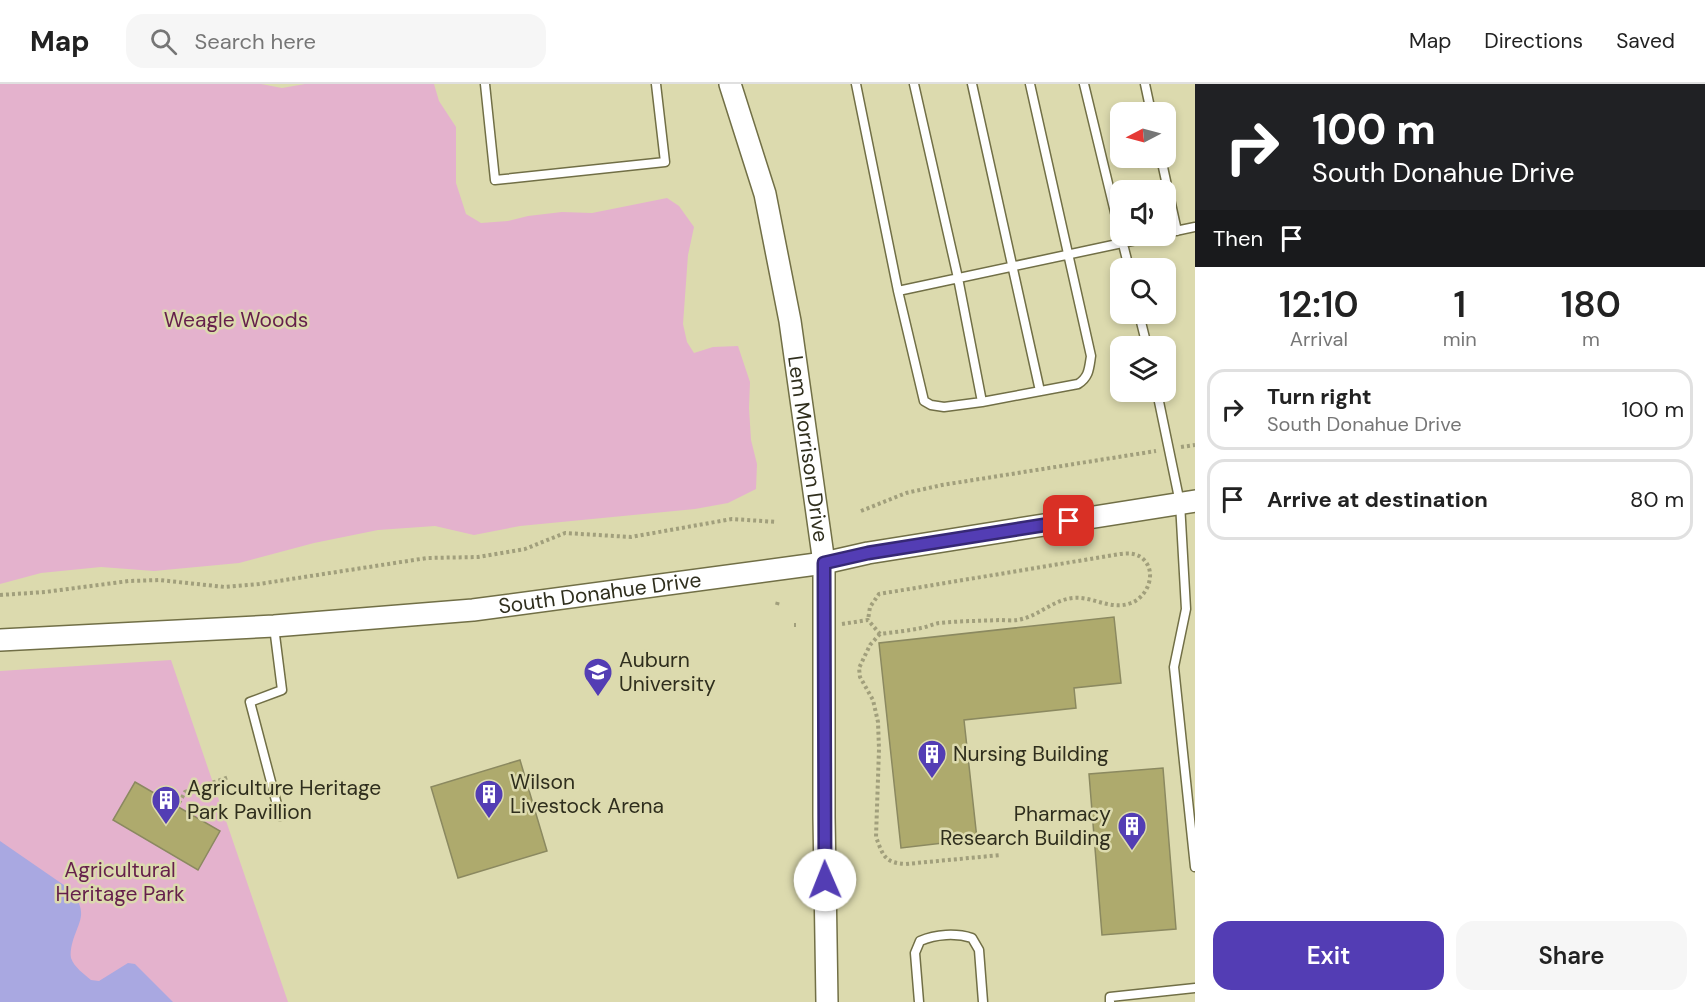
<!DOCTYPE html>
<html lang="en">
<head>
<meta charset="utf-8">
<style>
	body { margin:0; font-family:"DM Sans",sans-serif; background:#f6f6f6; color:#222; height:100vh; display:flex; flex-direction:column; font-size:22px; white-space:nowrap }
	* { box-sizing:border-box; margin:0 }
	p { font-size:20px; color:#767676 }
	.icon { flex:none; width:33px; height:33px; fill:none; stroke:currentColor; stroke-width:2; stroke-linecap:round; stroke-linejoin:round }
	.map { position:relative; flex:1; overflow:hidden }
	.panel { display:flex; flex-direction:column; background:#fff; width:510px }
	.panel>* { flex:none }
	.banner { background:#202124; color:#fff; overflow:hidden }
	.needle { width:39px; rotate:264deg }
	.fabs { position:absolute; left:1110px; top:18px; display:grid; gap:12px }
	.fabs a { display:grid; place-items:center; width:66px; height:66px; border-radius:12px; background:#fff; box-shadow:0 3px 9px #0003; font-size:30px }
	.pin { position:absolute; display:grid; place-items:center; width:51px; height:51px; color:#fff; margin:-26px; border-radius:12px; box-shadow:0 3px 9px #0006 }
	.me { position:absolute; width:66px; margin:-33px; rotate:359deg; stroke-linejoin:round; filter:drop-shadow(0 0 4px #0008) }
	.turn { display:flex; align-items:center; gap:21px; height:126px; padding:0 18px; font-size:27px }
	.turn .icon { width:78px; height:78px; stroke-width:2.5 }
	.turn b { display:block; font-size:42px; line-height:51px }
	.then { display:flex; align-items:center; height:57px; padding:0 18px; background:#0003; gap:12px; font-size:22px }
	.eta { display:flex; justify-content:space-evenly; align-items:center; height:102px; text-align:center }
	.eta b { font-size:36px; font-weight:600; line-height:42px }
	.cta { display:flex; gap:12px; margin-top:auto; padding:12px 18px }
	.cta a { flex:1; height:69px; border-radius:18px; background:#533db4; color:#fff; font-size:24px; font-weight:600; line-height:69px; text-align:center }
	.cta a+a { background:#f6f6f6; color:#222 }
	ul { padding:0; list-style:none }
	li { display:flex; align-items:center; gap:18px; height:81px; margin:0 12px 9px; padding:0 6px; border:3px solid #e0e0e0; border-radius:18px }
	li div { flex:1 }
	li b { display:block; font-size:22px }
	li em { font-style:normal }
	header { display:flex; align-items:center; gap:36px; box-sizing:border-box; height:84px; padding:0 30px; background:#fff; border-bottom:2px solid #e0e0e0 }
	header strong { font-size:28px }
	nav { display:flex; gap:33px; margin-inline-start:auto; font-size:21px }
	.search { width:420px; height:54px; background:#f6f6f6; display:flex; align-items:center; gap:15px; box-sizing:border-box; padding:0 21px; border-radius:18px; color:#767676; font-size:22px }
	main { display:flex; flex:1; min-height:0 }
	.map>svg:first-child { display:block }
	.green { fill:#e4b2cd }
	.water { fill:#a9a8e1 }
	.building { fill:#aeaa6d; stroke:#8b8960; stroke-width:1.5 }
	.lines { fill:none; stroke-linecap:round; stroke-linejoin:round }
	.service-casing { stroke:#716f46; stroke-width:11 }
	.tertiary-casing { stroke:#716f46; stroke-width:24 }
	.path { stroke:#a19f7c; stroke-width:4; stroke-dasharray:3 3; stroke-linecap:butt }
	.service { stroke:#fff; stroke-width:8 }
	.tertiary { stroke:#fff; stroke-width:21 }
	.route-casing { stroke:#362875; stroke-width:15 }
	.route { stroke:#533db4; stroke-width:10 }
	.labels { text-anchor:middle; dominant-baseline:central; stroke-width:5; stroke-linejoin:round; paint-order:stroke }
	.park-label { font-size:21px; fill:#651f4b; stroke:#dcdaae }
	.street-label { font-size:21px; fill:#2f2e1d; stroke:#dcdaae }
	.poi-label { font-size:21px; fill:#2f2e1d; stroke:#dcdaae; text-anchor:start }
</style>
</head>
<body>
<header>
<strong>Map</strong>
<div class="search"><svg class="icon" aria-label="search" viewBox="0 0 24 24"><circle cx="10" cy="10" r="6"/><path d="M15 15l6 6"/></svg>Search here</div>
<nav><a>Map</a><a>Directions</a><a>Saved</a></nav>
</header>
<main>
<div class="map">
<svg width="1195" height="918" viewBox="0 0 1195 918">
	<rect width="100%" height="100%" fill="#dcdaae"/>
	<!-- green -->
	<path class="green" d="M 0,0 L 261,0 L 282,4 L 305,0 L 434,0 L 439,17 L 456,43 L 456,99 L 466,130 L 481,139 L 508,137 L 528,132 L 562,128 L 592,129 L 667,114 L 679,122 L 694,143 L 688,171 L 683,240 L 687,258 L 694,269 L 713,263 L 738,262 L 750,298 L 749,324 L 751,356 L 757,380 L 756,405 L 728,419 L 695,425 L 520,442 L 474,451 L 435,442 L 378,446 L 314,459 L 239,479 L 154,487 L 101,483 L 41,489 L 0,500 Z
		M 171,576 L 288,918 L 0,918 L 0,587 Z"/>
	<!-- water -->
	<path class="water" d="M 0,757 L 71,806 C 89,831 79,835 72,860 C 71,864 70,870 71,874 C 74,883 84,890 91,896 L 99,897 L 128,879 L 135,880 L 173,918 L 0,918 Z"/>
	<!-- building -->
	<path class="building" d="M 1114,533 L 1121,599 L 1074,604 L 1076,624 L 964,636 L 977,755 L 901,764 L 879,559 Z
		M 520,676 L 547,767 L 458,794 L 431,703 Z
		M 1163,684 L 1176,845 L 1102,851 L 1089,690 Z
		M 135,698 L 220,747 L 198,786 L 113,736 Z"/>
	<g class="lines">
		<!-- service casing -->
		<g class="service-casing">
			<path id="service" d="M 485,0 L 495,96 L 665,78 L 656,0
				M 856,0 L 898,207 L 1155,152
				M 914,0 L 958,194 L 982,318
				M 972,0 L 1040,307
				M 1084,0 L 1120,149
				M 1145,0 L 1151,28
				M 1161,74 L 1177,147
				M 1166,149 L 1195,143
				M 1122,156 L 1129,184
				M 898,207 L 924,317 L 931,321 L 944,323 L 982,318 L 1078,300 C 1089,293 1089,285 1091,272 L 1030,0
				M 1139,230 L 1147,262
				M 1157,308 L 1180,419 L 1186,525 L 1174,583 L 1195,783
				M 274,543 L 282,606 L 250,618 L 280,732
				M 919,918 L 915,869 L 920,857 C 936,850 956,849 972,854 L 979,866 L 983,918
				M 1110,918 L 1110,913 L 1195,904"/>
		</g>
		<!-- tertiary casing -->
		<g class="tertiary-casing">
			<g id="tertiary">
				<path id="s1" d="M 730,0 L 765,110 L 790,237 L 824,479 L 824,733 L 827,918"/>
				<path id="s2" d="M 0,556 L 274,542 L 473,526 L 824,479 L 868,469 L 1195,417"/>
			</g>
		</g>
		<!-- path -->
		<path class="path" d="M 1181,363 L 1195,361
			M 861,427 L 906,409 L 942,401 L 1156,367
			M 0,511 L 45,508 L 129,497 L 159,496 L 225,503 L 259,500 L 427,474 L 478,473 L 525,465 L 565,449 L 631,453 L 732,435 L 777,438
			M 777,521 L 778,517
			M 842,540 L 868,536 L 880,550 C 894,548 908,547 921,544 C 927,543 933,540 939,539 C 959,537 979,537 999,536 C 1005,536 1012,537 1017,536 C 1038,533 1052,516 1073,514 C 1093,512 1111,527 1131,519 C 1148,513 1158,487 1142,474 C 1136,469 1128,469 1120,470 L 879,510 L 870,523 L 868,536
			M 794,541 L 796,541
			M 880,550 L 870,561 L 859,584 L 860,593 L 873,616 L 878,638 L 879,665 L 876,753 C 883,772 885,779 906,780 L 1001,771
			M 179,719 L 185,708 L 229,693"/>
		<!-- service -->
		<use href="#service" class="service"/>
		<!-- tertiary -->
		<use href="#tertiary" class="tertiary"/>
	</g>
	<g class="lines">
		<!-- route casing -->
		<g class="route-casing">
			<path id="route" d="M 825,796 L 824,479 L 868,469 L 1069,437"/>
		</g>
		<!-- route -->
		<use href="#route" class="route"/>
	</g>
	<!-- icons -->
	<defs>
		<g id="university-pin" transform="scale(1.5)"><path d="M0 17L-7.5 6A9.5 9.5 0 1 1 7.5 6Z" fill="#533db4" stroke="#dcdaae"/><path d="M0-5L7-2L0 1L-7-2ZM-4 1L0 2.5L4 1V4Q0 6-4 4Z" fill="#fff"/></g>
		<g id="building-pin" transform="scale(1.5)"><path d="M0 17L-7.5 6A9.5 9.5 0 1 1 7.5 6Z" fill="#533db4" stroke="#dcdaae"/><path d="M-4-6H4V6H1V3H-1V6H-4ZM-2.5-4.3h1.7v1.8h-1.7ZM.8-4.3h1.7v1.8H.8ZM-2.5-1h1.7V.8h-1.7ZM.8-1h1.7V.8H.8Z" fill="#fff"/></g>
	</defs>
	<g fill-rule="evenodd">
		<use href="#university-pin" x="598" y="588"/>
		<use href="#building-pin" x="932" y="670"/>
		<use href="#building-pin" x="489" y="710"/>
		<use href="#building-pin" x="166" y="716"/>
		<use href="#building-pin" x="1132" y="742"/>
	</g>
	<g class="labels">
		<!-- park labels -->
		<g class="park-label">
			<text x="236" y="236">Weagle Woods</text>
			<text x="120" y="786">Agricultural<tspan x="120" dy="24">Heritage Park</tspan></text>
		</g>
		<!-- street labels -->
		<g class="street-label">
			<text stroke="none"><textPath href="#s1" startOffset="374">Lem Morrison Drive</textPath></text>
			<text stroke="none"><textPath href="#s2" startOffset="602">South Donahue Drive</textPath></text>
		</g>
		<!-- poi labels -->
		<g class="poi-label">
			<text x="619" y="576">Auburn<tspan x="619" dy="24">University</tspan></text>
			<text x="953" y="670">Nursing Building</text>
			<text x="510" y="698">Wilson<tspan x="510" dy="24">Livestock Arena</tspan></text>
			<text x="187" y="704">Agriculture Heritage<tspan x="187" dy="24">Park Pavillion</tspan></text>
			<text x="1111" y="730" text-anchor="end">Pharmacy<tspan x="1111" dy="24">Research Building</tspan></text>
		</g>
	</g>
</svg>
<div class="fabs">
<a><svg class="needle" viewBox="-14 -14 28 28"><path d="M0-13l5 13h-10z" fill="#e53935"/><path d="M0 13l5-13h-10z" fill="#767676"/></svg></a>
<a><svg class="icon" aria-label="sound" viewBox="0 0 24 24"><path d="M4 9h4l5-4v14l-5-4H4zM17 9q2 3 0 6"/></svg></a>
<a><svg class="icon" aria-label="search" viewBox="0 0 24 24"><circle cx="10" cy="10" r="6"/><path d="M15 15l6 6"/></svg></a>
<a><svg class="icon" aria-label="layers" viewBox="0 0 24 24"><path d="M12 4l9 5-9 5-9-5zM3 14l9 5 9-5"/></svg></a>
</div>
<div class="pin" style="left:1069px;top:437px;background:#d93025"><svg class="icon" aria-label="arrive" viewBox="0 0 24 24"><path d="M6 21V4h12l-3 4 3 4H6"/></svg></div>
<svg class="me" style="left:825px;top:796px" viewBox="-20 -20 40 40"><circle r="19" fill="#fff"/><path d="M0-13L10 11 0 6-10 11z" fill="#533db4"/></svg>
</div>
<section class="panel">
<div class="banner">
<div class="turn"><svg class="icon" aria-label="right" viewBox="0 0 24 24"><path d="M7 20v-9h11M14 6l5 5-5 5"/></svg><div><b>100 m</b>South Donahue Drive</div></div>
<div class="then">Then<svg class="icon" aria-label="arrive" viewBox="0 0 24 24"><path d="M6 21V4h12l-3 4 3 4H6"/></svg></div>
</div>
<div class="eta">
<div><b>12:10</b><p>Arrival</p></div>
<div><b>1</b><p>min</p></div>
<div><b>180</b><p>m</p></div>
</div>
<ul>
<li><svg class="icon" aria-label="right" viewBox="0 0 24 24"><path d="M7 20v-9h11M14 6l5 5-5 5"/></svg><div><b>Turn right</b><p>South Donahue Drive</p></div><em>100 m</em></li>
<li><svg class="icon" aria-label="arrive" viewBox="0 0 24 24"><path d="M6 21V4h12l-3 4 3 4H6"/></svg><div><b>Arrive at destination</b></div><em>80 m</em></li>
</ul>
<div class="cta"><a>Exit</a><a>Share</a></div>
</section>
</main>
</body>
</html>
